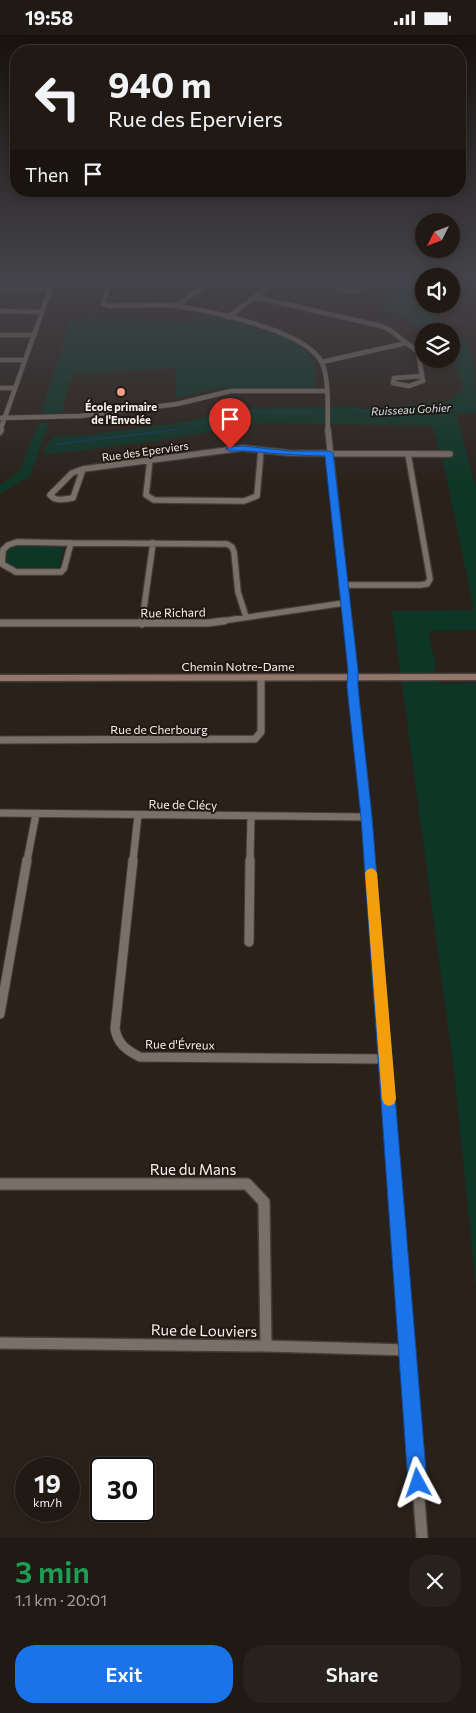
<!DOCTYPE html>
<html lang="en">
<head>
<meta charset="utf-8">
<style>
	body { margin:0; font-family:Commissioner,sans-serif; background:#28221d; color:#f1f3f6; height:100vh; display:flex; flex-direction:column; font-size:19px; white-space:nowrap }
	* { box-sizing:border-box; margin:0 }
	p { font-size:16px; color:#a2a0a0 }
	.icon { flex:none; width:28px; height:28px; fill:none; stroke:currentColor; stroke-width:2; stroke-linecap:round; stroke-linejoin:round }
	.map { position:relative; height:1503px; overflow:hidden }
	.panel { display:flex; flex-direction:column; background:#201914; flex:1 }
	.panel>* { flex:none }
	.hud { position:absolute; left:10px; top:10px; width:456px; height:152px; border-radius:20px; box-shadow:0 2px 8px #0003,0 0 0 1px #3d3834; background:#201914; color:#f1f3f6; overflow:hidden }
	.needle { width:32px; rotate:228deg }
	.tools { position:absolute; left:415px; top:178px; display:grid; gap:10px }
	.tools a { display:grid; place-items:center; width:45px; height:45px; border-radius:50%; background:#201914; box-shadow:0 2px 8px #0003,0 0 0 1px #3d3834; font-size:25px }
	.speed { position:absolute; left:15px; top:1422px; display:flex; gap:10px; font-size:25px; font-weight:700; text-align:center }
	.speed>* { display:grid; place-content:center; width:65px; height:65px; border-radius:50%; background:#201914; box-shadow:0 2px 8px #0003,0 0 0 1px #3d3834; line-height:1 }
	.speed small { font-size:12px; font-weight:400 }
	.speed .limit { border:2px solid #111; border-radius:8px; background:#fff; color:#111 }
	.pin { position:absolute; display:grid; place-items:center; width:42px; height:42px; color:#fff; margin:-51px -21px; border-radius:50% 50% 50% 0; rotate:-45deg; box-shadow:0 0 5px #0007 }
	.pin .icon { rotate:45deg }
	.me { position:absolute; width:55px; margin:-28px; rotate:355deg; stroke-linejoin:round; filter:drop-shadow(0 0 4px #0008) }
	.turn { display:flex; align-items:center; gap:18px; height:105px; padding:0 15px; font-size:22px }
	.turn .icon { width:65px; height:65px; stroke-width:2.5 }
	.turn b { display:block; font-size:35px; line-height:42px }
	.then { display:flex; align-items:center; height:48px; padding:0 15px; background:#0003; gap:10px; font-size:19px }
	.round { display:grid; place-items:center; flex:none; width:52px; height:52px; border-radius:20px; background:#28221d }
	.overview { display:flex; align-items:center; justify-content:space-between; height:85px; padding:0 15px }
	h1 { font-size:30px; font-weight:600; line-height:38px; color:#1e9e55 }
	.cta { display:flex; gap:10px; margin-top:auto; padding:10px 15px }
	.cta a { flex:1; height:58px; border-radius:20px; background:#1a73e8; color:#fff; font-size:20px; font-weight:600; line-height:58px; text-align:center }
	.cta a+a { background:#28221d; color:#f1f3f6 }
	.status { display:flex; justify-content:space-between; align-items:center; height:35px; padding:0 25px; background:#201914; direction:ltr }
	.status svg { height:14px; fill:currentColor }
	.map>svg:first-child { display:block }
	.green { fill:#0d3626 }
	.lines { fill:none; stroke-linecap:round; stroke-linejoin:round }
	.stream-far1 { stroke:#0c3a56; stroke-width:1 }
	.stream { stroke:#0c3a56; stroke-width:2 }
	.street-far4-casing { stroke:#443d38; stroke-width:5.5 }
	.street-far3-casing { stroke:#443d38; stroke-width:8 }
	.street-far2-casing { stroke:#443d38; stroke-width:9 }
	.street-far1-casing { stroke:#443d38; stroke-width:11 }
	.street-casing { stroke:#443d38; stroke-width:14 }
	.secondary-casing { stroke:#443d38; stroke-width:3 }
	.street-far4 { stroke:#7b7068; stroke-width:4.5 }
	.street-far3 { stroke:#7b7068; stroke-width:5.5 }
	.street-far2 { stroke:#7b7068; stroke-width:7 }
	.street-far1 { stroke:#7b7068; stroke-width:9 }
	.street { stroke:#7b7068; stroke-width:11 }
	.secondary { fill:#93766a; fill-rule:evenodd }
	.route { fill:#1a73e8; stroke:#114b97 }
	.slow { fill:#f59e0b }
	.poi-dot { fill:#f49e8a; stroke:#201811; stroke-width:2 }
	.labels { text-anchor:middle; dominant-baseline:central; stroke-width:4; stroke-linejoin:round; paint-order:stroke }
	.far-poi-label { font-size:11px; font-weight:bold; fill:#f7f0ec; stroke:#201811 }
	.far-water-label { font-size:11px; font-style:italic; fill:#d0e3f2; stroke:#201811 }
	.far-street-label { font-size:11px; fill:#f7f0ec; stroke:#201811 }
	.street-label { font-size:12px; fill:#f7f0ec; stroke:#201811 }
	.near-street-label { font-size:15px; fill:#f7f0ec; stroke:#201811 }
</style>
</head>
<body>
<div class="status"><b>19:58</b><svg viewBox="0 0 49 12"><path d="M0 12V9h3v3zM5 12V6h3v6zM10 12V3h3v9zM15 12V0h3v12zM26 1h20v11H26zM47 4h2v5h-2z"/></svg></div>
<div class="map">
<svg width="476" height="1503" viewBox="0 0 476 1503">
	<rect width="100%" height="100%" fill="#2a211a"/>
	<!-- green -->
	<path class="green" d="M 406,243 L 424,243 L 424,256 L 414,265 L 465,304 C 476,321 476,356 476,378 L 456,378 L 476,453 L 476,595 L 428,596 L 436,631 L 434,635 L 441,649 L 476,648 L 476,1253 L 454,1036 L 392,576 L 474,575 L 443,426 L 432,391 L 263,388 L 156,406 L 44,420 L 45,413 L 54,401 L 88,400 L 163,390 L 190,386 L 231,374 L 349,371 L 365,374 L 449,366 L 464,353 L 451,322 L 451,296 L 424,296 L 398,278 L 377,274 L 406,249 Z
		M 207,278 L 284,302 L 303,312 L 315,326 L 315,354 L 219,353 L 176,363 L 176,333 L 74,339 L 68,351 L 62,380 L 40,381 L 71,284 L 168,285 L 192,289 Z
		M 39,388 L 49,388 L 30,441 L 0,459 L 0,450 L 19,437 Z
		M 18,509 L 62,511 L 64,513 L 59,532 L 56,535 C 39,535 20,539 6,528 L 8,513 Z"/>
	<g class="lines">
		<!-- stream-far1 -->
		<path class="stream-far1" d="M 346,377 L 476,371
			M 162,396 L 188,393 L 238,377 L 317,377"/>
		<!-- stream -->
		<path class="stream" d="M 57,409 L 172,395"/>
		<!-- street-far4 casing -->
		<g class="street-far4-casing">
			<path id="street-far4" d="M 153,243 L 140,249 L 108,251 L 103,269 L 109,271 C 131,271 155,268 177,271 C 211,276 308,296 322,328 C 330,346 327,377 328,396
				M 351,243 L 340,247 L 336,252 C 352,260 362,256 374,243
				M 0,254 L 50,254
				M 255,262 L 381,291 L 390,295 L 418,317 L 423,346 L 409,351 L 393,348 L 394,343 L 422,341
				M 176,271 L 213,245 L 211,243
				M 0,276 L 42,277
				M 228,282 L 280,243
				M 0,300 L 35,300
				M 0,325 L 25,325
				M 322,327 L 406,308
				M 0,353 L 14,353
				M 0,383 L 80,381 L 177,369 L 231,356 L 325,356
				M 0,396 L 54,243"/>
		</g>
		<!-- street-far3 casing -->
		<g class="street-far3-casing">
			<path id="street-far3" d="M 328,395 L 348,587
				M 0,397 L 1,395
				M 150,425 L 146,460 L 154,465 L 244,466 L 257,461 L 261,415
				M 83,434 L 73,463 C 64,464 56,467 50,460 L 72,438 Z
				M 83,434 L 243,413 L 290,418 L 450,419
				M 17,507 L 71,508 L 64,534 L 61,537 L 16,537 L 2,529 L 3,515 L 8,510 Z
				M 71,508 L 227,509 L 232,512 L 234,517 L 238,557 L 246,582
				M 342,550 L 420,550 L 427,549 L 430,544 L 408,419
				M 142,587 L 153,508
				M 215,587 L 344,568"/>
		</g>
		<!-- street-far2 casing -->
		<g class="street-far2-casing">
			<path id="street-far2" d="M 348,586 L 369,826
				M 0,588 L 208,588 L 224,586
				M 142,589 L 142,586
				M 0,705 L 255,704 L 261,697 L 261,644
				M 0,778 L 366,782
				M 27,826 L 36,779
				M 133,826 L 138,780
				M 250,826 L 251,781"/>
		</g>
		<!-- street-far1 casing -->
		<g class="street-far1-casing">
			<path id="street-far1" d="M 133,825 L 115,994 C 118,1009 126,1015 140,1022 L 386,1024
				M 369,825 L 393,1127
				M 249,907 L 250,825
				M 0,979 L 27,825"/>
		</g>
		<!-- street casing -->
		<g class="street-casing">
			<path id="street" d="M 393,1125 L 422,1503
				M 0,1149 L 247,1149 L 264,1167 L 266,1311
				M 0,1308 L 266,1311 L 408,1315"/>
		</g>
		<!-- secondary casing -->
		<g class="secondary-casing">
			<path id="secondary" d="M 476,639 L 476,645 L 0,646 L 0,640 Z"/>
		</g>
		<!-- street-far4 -->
		<use href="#street-far4" class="street-far4"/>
		<!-- street-far3 -->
		<use href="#street-far3" class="street-far3"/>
		<!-- street-far2 -->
		<use href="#street-far2" class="street-far2"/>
		<!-- street-far1 -->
		<use href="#street-far1" class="street-far1"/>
		<!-- street -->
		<use href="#street" class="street"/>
		<!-- secondary -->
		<use href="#secondary" class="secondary"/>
	</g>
	<!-- sky -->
	<linearGradient id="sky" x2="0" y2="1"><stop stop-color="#17120e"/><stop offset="0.54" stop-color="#444349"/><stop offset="1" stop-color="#444349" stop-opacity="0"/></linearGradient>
	<rect width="476" height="454" fill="url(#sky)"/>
	<!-- route -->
	<path class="route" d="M 243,411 L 290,416 L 329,416 L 333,418 L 358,635 L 358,652 L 372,782 L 427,1448 L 424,1454 L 418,1457 L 411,1454 L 408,1448 L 361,782 L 347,652 L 348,635 L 325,421 C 298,421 272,418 245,416 C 238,415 231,418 226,414 L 230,412 Z"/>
	<!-- slow -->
	<path class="slow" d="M 371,833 L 375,835 L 377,838 L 396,1064 L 394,1069 L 389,1071 L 384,1069 L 382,1064 L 365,838 L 367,835 Z"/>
	<!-- markers -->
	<circle class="poi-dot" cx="121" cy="357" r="5"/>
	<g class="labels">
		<!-- far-poi labels -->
		<g class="far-poi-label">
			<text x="121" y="371">École primaire<tspan x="121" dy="13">de l'Envolée</tspan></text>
		</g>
		<!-- far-water labels -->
		<g class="far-water-label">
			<text transform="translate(411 374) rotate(-3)">Ruisseau Gohier</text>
		</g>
		<!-- far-street labels -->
		<g class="far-street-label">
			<text transform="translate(145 416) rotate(-8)">Rue des Eperviers</text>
		</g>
		<!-- street labels -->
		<g class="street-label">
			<text transform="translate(173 577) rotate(-1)">Rue Richard</text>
			<text x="238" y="631">Chemin Notre-Dame</text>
			<text x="159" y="694">Rue de Cherbourg</text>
			<text transform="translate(183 769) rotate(1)">Rue de Clécy</text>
			<text transform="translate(180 1009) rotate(1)">Rue d'Évreux</text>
		</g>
		<!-- near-street labels -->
		<g class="near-street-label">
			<text x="193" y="1134">Rue du Mans</text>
			<text transform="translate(204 1295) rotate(1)">Rue de Louviers</text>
		</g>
	</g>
</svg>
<div class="tools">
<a><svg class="needle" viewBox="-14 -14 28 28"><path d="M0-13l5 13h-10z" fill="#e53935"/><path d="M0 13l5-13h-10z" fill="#a2a0a0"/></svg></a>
<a><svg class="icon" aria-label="sound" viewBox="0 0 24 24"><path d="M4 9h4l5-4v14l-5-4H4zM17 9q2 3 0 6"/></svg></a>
<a><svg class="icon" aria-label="layers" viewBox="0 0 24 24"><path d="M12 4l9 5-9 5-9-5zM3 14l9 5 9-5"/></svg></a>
</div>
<div class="speed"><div>19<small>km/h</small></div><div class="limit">30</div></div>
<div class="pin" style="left:230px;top:414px;background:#d93025"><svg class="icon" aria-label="arrive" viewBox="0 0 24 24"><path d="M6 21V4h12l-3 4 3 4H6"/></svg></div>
<svg class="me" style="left:418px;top:1448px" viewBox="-20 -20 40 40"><path d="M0-17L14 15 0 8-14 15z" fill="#1a73e8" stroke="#fff" stroke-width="4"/></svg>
<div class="hud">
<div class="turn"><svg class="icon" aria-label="left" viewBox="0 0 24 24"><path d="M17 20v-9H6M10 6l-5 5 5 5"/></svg><div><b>940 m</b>Rue des Eperviers</div></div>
<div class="then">Then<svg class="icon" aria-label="arrive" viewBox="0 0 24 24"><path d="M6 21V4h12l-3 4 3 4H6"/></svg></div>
</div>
</div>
<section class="panel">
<div class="overview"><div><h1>3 min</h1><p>1.1 km · 20:01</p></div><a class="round"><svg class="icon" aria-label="close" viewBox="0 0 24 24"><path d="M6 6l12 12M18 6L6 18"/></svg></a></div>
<div class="cta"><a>Exit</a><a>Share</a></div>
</section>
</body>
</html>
